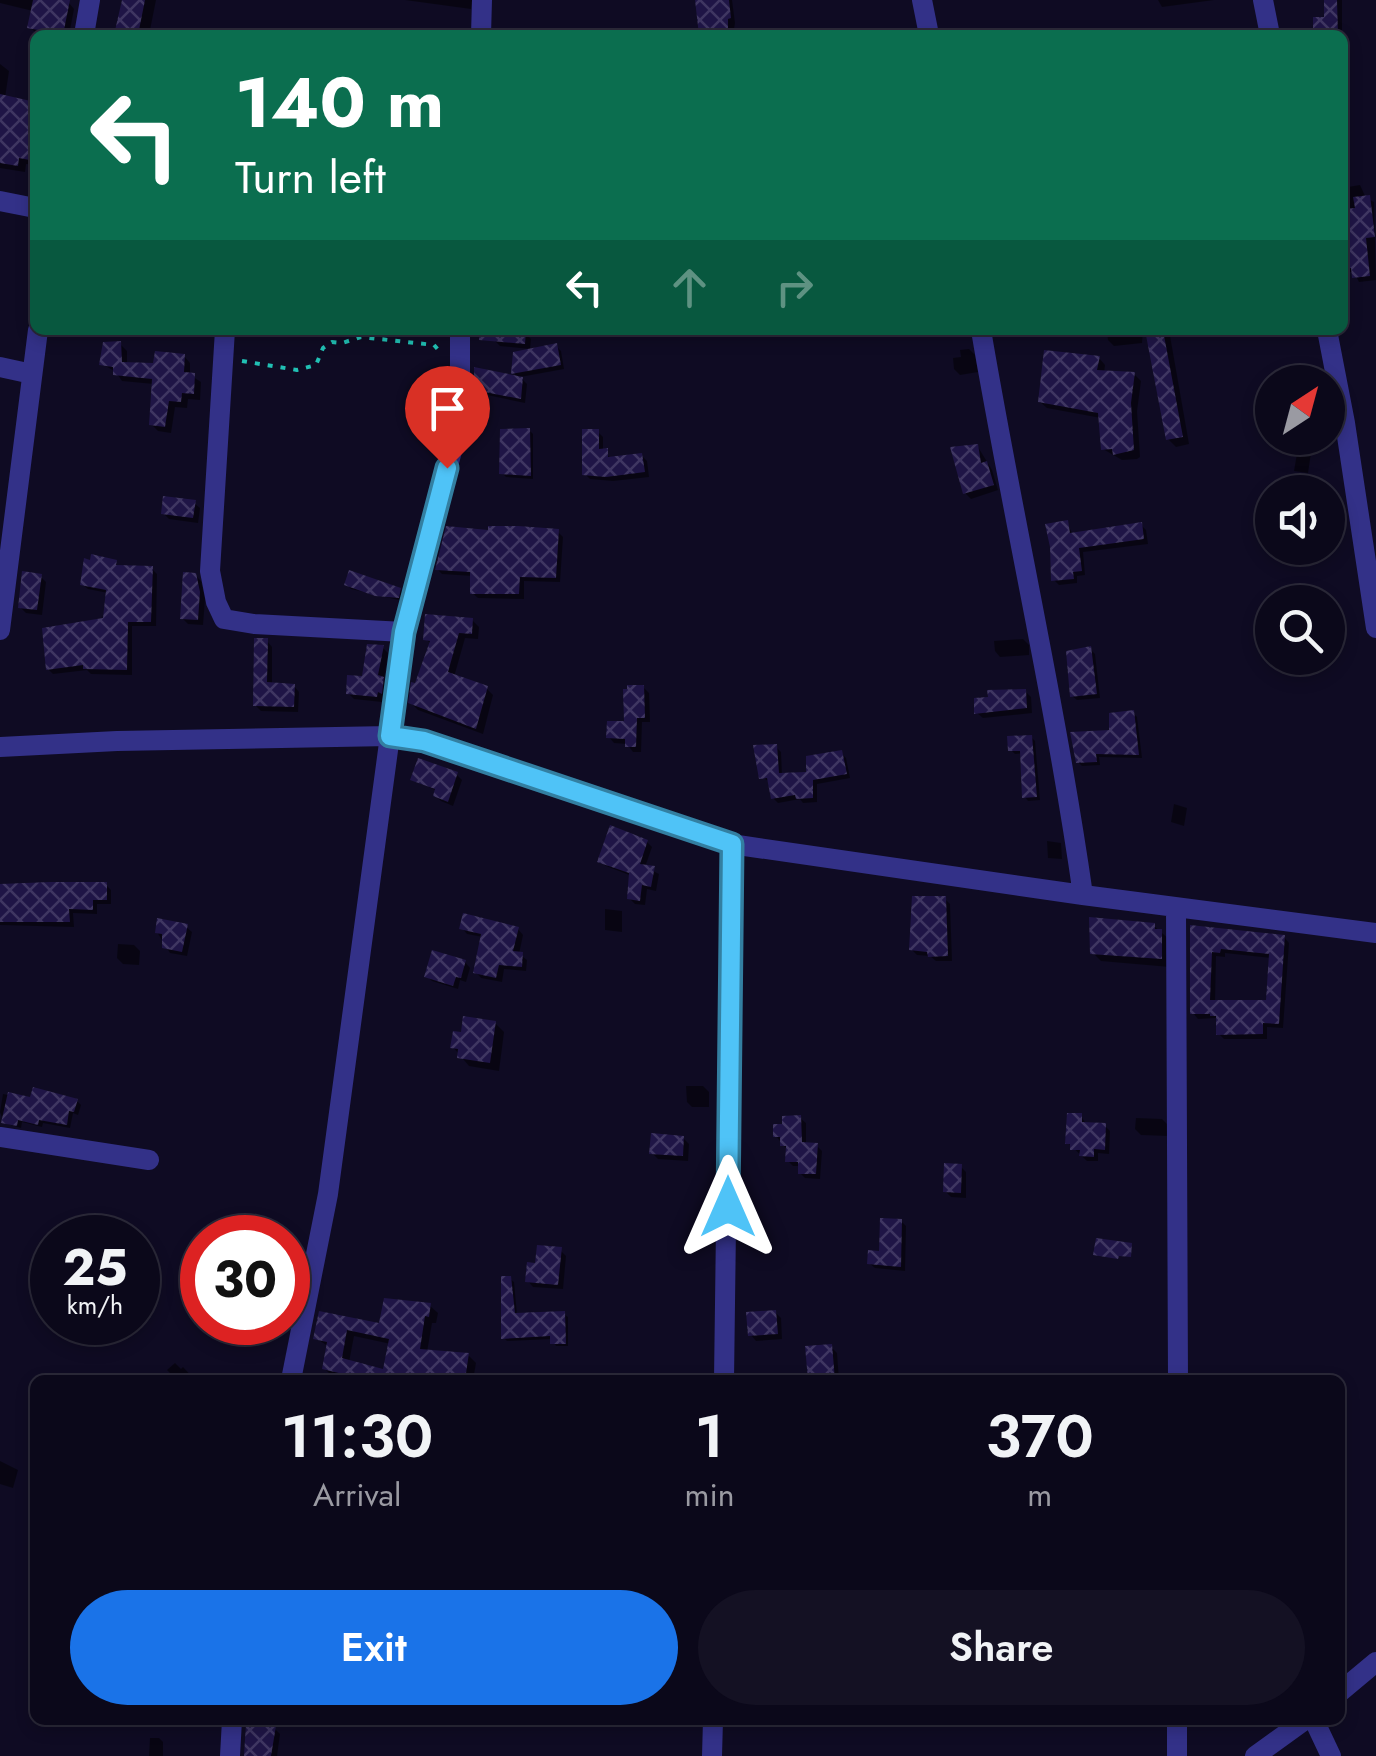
<!DOCTYPE html>
<html lang="en">
<head>
<meta charset="utf-8">
<style>
	body { margin:0; font-family:Jost,sans-serif; background:#141123; color:#f1f3f6; height:100vh; display:flex; flex-direction:column; font-size:38px; white-space:nowrap }
	* { box-sizing:border-box; margin:0 }
	p { font-size:32px; color:#9a9aa2 }
	.icon { flex:none; width:55px; height:55px; fill:none; stroke:currentColor; stroke-width:2; stroke-linecap:round; stroke-linejoin:round }
	.map { position:relative; flex:1; overflow:hidden }
	.side { position:absolute; left:30px; top:1375px; width:1315px; height:350px; display:flex; flex-direction:column; background:#0b081a; border-radius:15px; box-shadow:0 5px 15px #0003,0 0 0 2px #2b2939 }
	.side>* { flex:none }
	.guide { position:absolute; left:30px; top:30px; width:1318px; height:305px; border-radius:15px; box-shadow:0 5px 15px #0003,0 0 0 2px #2b2939; background:#0b6e4f; color:#fff; overflow:hidden }
	.needle { width:65px; rotate:36deg }
	.controls { position:absolute; left:1255px; top:365px; display:grid; gap:20px }
	.controls a { display:grid; place-items:center; width:90px; height:90px; border-radius:50%; background:#0b081a; box-shadow:0 5px 15px #0003,0 0 0 2px #2b2939; font-size:50px }
	.speed { position:absolute; left:30px; top:1215px; display:flex; gap:20px; font-size:50px; font-weight:700; text-align:center }
	.speed>* { display:grid; place-content:center; width:130px; height:130px; border-radius:50%; background:#0b081a; box-shadow:0 5px 15px #0003,0 0 0 2px #2b2939; line-height:1 }
	.speed small { font-size:25px; font-weight:400 }
	.speed .limit { border:15px solid #d22; background:#fff; color:#111 }
	.pin { position:absolute; display:grid; place-items:center; width:85px; height:85px; color:#fff; margin:-102px -42px; border-radius:50% 50% 50% 0; rotate:-45deg; box-shadow:0 0 10px #0007 }
	.pin .icon { rotate:45deg }
	.me { position:absolute; width:110px; margin:-55px; rotate:0deg; stroke-linejoin:round; filter:drop-shadow(0 0 8px #0008) }
	.turn { display:flex; align-items:center; gap:35px; height:210px; padding:0 40px; font-size:45px }
	.turn .icon { width:130px; height:130px; stroke-width:2.5 }
	.turn b { display:block; font-size:70px; line-height:85px }
	.lanes { display:flex; align-items:center; height:95px; padding:0 40px; background:#0003; justify-content:center; gap:50px; direction:ltr }
	.lanes .off { opacity:.35 }
	.eta { display:flex; justify-content:space-evenly; align-items:center; height:170px; text-align:center }
	.eta b { font-size:60px; font-weight:600; line-height:70px }
	.cta { display:flex; gap:20px; margin-top:auto; padding:20px 40px }
	.cta a { flex:1; height:115px; border-radius:60px; background:#1a73e8; color:#fff; font-size:40px; font-weight:600; line-height:115px; text-align:center }
	.cta a+a { background:#141123; color:#f1f3f6 }
	.map>svg:first-child { display:block }
	.shadow { fill:#0007; fill-rule:evenodd }
	.building { fill:url(#building-cross-hatch); fill-rule:evenodd }
	.lines { fill:none; stroke-linecap:round; stroke-linejoin:round }
	.path { stroke:#21c0b4; stroke-width:4; stroke-dasharray:5 8; stroke-linecap:butt }
	.minor { stroke:#333188; stroke-width:20 }
	.route-casing { stroke:#337fa1; stroke-width:25 }
	.route { stroke:#4fc3f7; stroke-width:18 }
</style>
</head>
<body>
<div class="map">
<svg width="1376" height="1756" viewBox="0 0 1376 1756">
	<defs>
		<pattern id="building-cross-hatch" width="8" height="8" patternUnits="userSpaceOnUse" patternTransform="scale(2.5)"><rect width="8" height="8" fill="#1f1546"/><path d="M0 0l8 8M0 8l8-8" fill="none" stroke="#3f3662"/></pattern>
	</defs>
	<rect width="100%" height="100%" fill="#0f0b23"/>
	<!-- shadow -->
	<path class="shadow" d="M 0,0 L 57,0 L 69,3 L 74,9 L 69,35 L 36,33 L 30,27 L 33,11 L 0,3 Z
		M 124,0 L 156,0 L 149,35 L 117,35 Z
		M 405,0 L 472,0 L 471,9 Z
		M 697,0 L 732,0 L 735,23 L 733,35 L 702,34 Z
		M 1158,0 L 1214,0 L 1162,7 Z
		M 1327,0 L 1342,0 L 1342,35 L 1320,35 L 1316,30 L 1327,20 Z
		M 0,64 L 9,71 L 5,98 L 35,105 L 35,165 L 26,164 L 25,172 L 0,168 Z
		M 1360,185 L 1366,198 L 1374,202 L 1376,280 L 1359,282 L 1354,272 L 1342,272 L 1342,235 L 1349,234 L 1346,209 L 1342,209 L 1342,188 Z
		M 1107,330 L 1143,330 L 1142,343 L 1114,346 L 1108,340 Z
		M 1148,330 L 1169,330 L 1189,444 L 1176,447 L 1168,439 Z
		M 525,333 L 531,339 L 530,349 L 500,346 L 495,341 Z
		M 120,344 L 127,351 L 127,364 L 156,366 L 184,356 L 190,363 L 190,375 L 201,382 L 200,400 L 188,399 L 187,408 L 175,407 L 171,433 L 158,431 L 151,424 L 154,384 L 122,381 L 116,372 L 102,364 Z
		M 556,346 L 561,351 L 564,369 L 520,377 L 527,384 L 525,403 L 482,394 L 476,389 L 519,378 L 513,373 Z
		M 969,349 L 975,355 L 978,372 L 960,375 L 954,369 L 953,358 L 961,357 L 960,350 Z
		M 1099,358 L 1105,365 L 1104,373 L 1134,374 L 1141,381 L 1137,411 L 1140,457 L 1137,459 L 1122,460 L 1103,449 L 1101,418 L 1047,408 L 1040,402 Z
		M 1328,398 L 1330,400 L 1331,419 L 1328,419 Z
		M 529,430 L 533,434 L 533,479 L 506,477 L 502,473 Z
		M 598,432 L 603,437 L 603,451 L 612,459 L 642,456 L 647,461 L 649,477 L 613,481 L 590,479 L 585,474 Z
		M 1299,442 L 1312,446 L 1308,473 L 1294,471 Z
		M 978,447 L 992,470 L 998,490 L 971,499 L 965,493 Z
		M 194,503 L 200,508 L 198,523 L 169,519 L 163,513 Z
		M 1067,523 L 1073,535 L 1141,525 L 1146,530 L 1148,544 L 1083,552 L 1085,575 L 1077,576 L 1077,583 L 1059,585 L 1054,580 Z
		M 558,532 L 563,537 L 560,582 L 524,581 L 524,599 L 478,598 L 472,593 L 473,576 L 442,574 L 437,569 Z
		M 115,563 L 120,568 L 152,569 L 157,574 L 156,626 L 132,626 L 132,675 L 91,674 L 87,670 L 53,674 L 48,669 L 106,620 L 108,593 L 88,589 L 82,584 Z
		M 195,575 L 201,581 L 205,599 L 203,625 L 188,624 L 182,618 Z
		M 40,576 L 46,582 L 42,615 L 26,613 L 20,607 Z
		M 347,584 L 400,590 L 405,595 L 403,601 L 351,589 Z
		M 472,620 L 479,627 L 478,639 L 465,638 L 454,677 L 486,688 L 493,695 L 483,734 L 418,710 L 411,703 L 432,645 L 426,639 Z
		M 1023,639 L 1029,645 L 1029,655 L 1000,657 L 995,651 L 994,641 Z
		M 267,641 L 272,647 L 272,685 L 294,686 L 299,692 L 298,712 L 261,711 L 255,705 Z
		M 382,647 L 388,653 L 384,680 L 389,685 L 387,698 L 383,696 L 382,702 L 354,699 L 348,693 L 364,679 Z
		M 1090,649 L 1095,654 L 1100,698 L 1077,700 L 1072,696 Z
		M 643,687 L 649,693 L 650,722 L 642,722 L 641,752 L 633,752 L 627,744 L 614,743 L 609,737 L 627,724 Z
		M 1025,691 L 1031,697 L 1032,713 L 983,718 L 977,713 Z
		M 1133,713 L 1137,717 L 1142,758 L 1099,757 L 1100,765 L 1082,766 L 1078,762 Z
		M 1031,737 L 1035,741 L 1040,800 L 1028,801 L 1025,797 L 1023,753 L 1015,754 L 1011,750 Z
		M 776,747 L 781,752 L 782,776 L 808,774 L 841,753 L 846,758 L 850,778 L 817,784 L 817,802 L 803,803 L 800,799 L 778,803 L 773,798 L 770,782 L 762,777 Z
		M 456,774 L 462,780 L 453,806 L 441,801 L 435,795 L 437,791 L 413,779 Z
		M 1174,804 L 1187,808 L 1184,826 L 1171,822 Z
		M 1047,841 L 1061,843 L 1062,859 L 1048,858 Z
		M 647,842 L 652,847 L 645,867 L 659,874 L 656,891 L 647,889 L 645,905 L 635,904 L 629,898 L 632,876 L 606,866 L 600,861 Z
		M 106,885 L 111,890 L 111,904 L 97,904 L 97,914 L 73,913 L 74,927 L 0,925 L 0,887 Z
		M 945,899 L 950,904 L 952,961 L 936,961 L 930,956 L 917,955 L 911,949 Z
		M 605,909 L 622,911 L 622,932 L 605,930 Z
		M 1154,926 L 1170,940 L 1170,967 L 1101,961 L 1093,953 Z
		M 186,927 L 192,932 L 187,956 L 170,953 L 157,932 Z
		M 1192,927 L 1284,937 L 1289,943 L 1283,1028 L 1267,1027 L 1267,1039 L 1224,1039 L 1219,1034 L 1216,1018 L 1198,1019 L 1193,1013 ZM 1225,953 L 1271,958 L 1269,1002 L 1215,1003 L 1216,956 L 1225,957 Z
		M 462,928 L 518,929 L 523,935 L 519,954 L 527,960 L 526,971 L 504,969 L 502,982 L 481,978 L 476,972 L 483,937 L 467,934 Z
		M 118,944 L 134,945 L 140,951 L 139,965 L 123,964 L 117,958 Z
		M 465,962 L 470,968 L 466,982 L 460,980 L 458,989 L 432,981 L 427,976 Z
		M 495,1023 L 504,1032 L 499,1071 L 469,1066 L 453,1047 Z
		M 686,1086 L 703,1086 L 709,1092 L 709,1107 L 692,1107 L 687,1102 Z
		M 3,1094 L 32,1100 L 77,1101 L 81,1105 L 78,1115 L 73,1113 L 70,1128 L 43,1123 L 42,1127 L 22,1122 L 21,1128 L 4,1123 L 0,1112 Z
		M 1081,1116 L 1086,1124 L 1105,1126 L 1110,1131 L 1109,1154 L 1098,1153 L 1098,1161 L 1087,1161 L 1068,1143 Z
		M 800,1118 L 806,1123 L 806,1145 L 817,1146 L 822,1151 L 820,1179 L 805,1178 L 800,1173 L 800,1166 L 793,1166 L 788,1161 L 788,1151 L 776,1136 Z
		M 1136,1118 L 1162,1119 L 1168,1125 L 1168,1136 L 1141,1135 L 1135,1129 Z
		M 683,1138 L 689,1144 L 688,1161 L 658,1159 L 652,1153 Z
		M 961,1167 L 966,1172 L 966,1198 L 951,1197 L 945,1191 Z
		M 901,1221 L 906,1226 L 905,1271 L 875,1268 L 869,1263 L 881,1254 Z
		M 560,1250 L 566,1256 L 563,1289 L 533,1287 L 528,1281 L 538,1266 Z
		M 510,1279 L 514,1282 L 517,1315 L 564,1314 L 568,1317 L 568,1346 L 556,1346 L 552,1339 L 507,1341 L 504,1338 Z
		M 430,1306 L 438,1313 L 436,1323 L 432,1323 L 427,1352 L 468,1355 L 476,1363 L 473,1380 L 344,1380 L 332,1376 L 324,1368 L 329,1347 L 316,1338 L 321,1313 L 381,1326 ZM 354,1336 L 391,1344 L 385,1372 L 349,1362 Z
		M 775,1312 L 781,1318 L 782,1339 L 756,1341 L 751,1335 Z
		M 831,1347 L 837,1353 L 839,1380 L 810,1380 Z
		M 175,1363 L 181,1369 L 183,1367 L 195,1380 L 166,1380 L 172,1375 L 167,1370 Z
		M 0,1461 L 18,1470 L 13,1488 L 0,1484 Z
		M 274,1728 L 280,1734 L 277,1756 L 246,1756 Z
		M 150,1738 L 159,1738 L 163,1742 L 163,1756 L 149,1756 Z"/>
	<!-- building -->
	<path class="building" d="M 33,0 L 70,0 L 63,35 L 37,35 L 38,30 L 27,28 Z
		M 122,0 L 145,0 L 138,35 L 114,35 Z
		M 695,0 L 729,0 L 731,18 L 728,19 L 728,31 L 699,35 Z
		M 1324,0 L 1337,0 L 1338,35 L 1313,32 L 1313,17 L 1324,17 Z
		M 0,94 L 35,102 L 35,161 L 19,158 L 18,166 L 0,163 Z
		M 1370,195 L 1375,237 L 1366,238 L 1370,276 L 1352,278 L 1351,268 L 1342,269 L 1342,232 L 1346,232 L 1344,209 L 1355,208 L 1353,197 Z
		M 480,330 L 526,331 L 525,344 L 479,340 Z
		M 1145,330 L 1163,330 L 1183,437 L 1166,440 Z
		M 121,341 L 122,362 L 153,363 L 155,351 L 185,354 L 184,372 L 195,373 L 194,394 L 182,393 L 181,402 L 169,401 L 165,427 L 149,425 L 152,379 L 113,375 L 113,367 L 99,365 L 103,342 Z
		M 557,343 L 561,365 L 511,374 L 513,352 Z
		M 1044,350 L 1100,356 L 1097,370 L 1135,372 L 1131,403 L 1134,450 L 1113,455 L 1112,449 L 1101,450 L 1098,413 L 1038,402 Z
		M 474,367 L 523,377 L 521,399 L 474,390 Z
		M 530,428 L 531,476 L 499,474 L 500,429 Z
		M 582,429 L 599,429 L 599,449 L 608,448 L 608,457 L 642,453 L 645,472 L 606,477 L 582,475 Z
		M 978,444 L 981,463 L 987,461 L 994,485 L 963,494 L 950,447 Z
		M 163,496 L 196,500 L 193,518 L 161,514 Z
		M 1068,520 L 1070,533 L 1142,522 L 1144,539 L 1079,548 L 1082,571 L 1073,572 L 1074,579 L 1051,581 L 1050,547 L 1045,524 Z
		M 446,526 L 488,530 L 488,526 L 518,526 L 559,529 L 556,578 L 520,577 L 519,594 L 470,594 L 470,572 L 435,570 Z
		M 91,554 L 117,560 L 116,565 L 153,566 L 151,622 L 128,622 L 127,670 L 83,669 L 83,665 L 46,670 L 42,628 L 103,618 L 106,590 L 80,585 L 84,558 L 90,560 Z
		M 349,570 L 401,588 L 399,598 L 375,596 L 344,585 Z
		M 22,571 L 42,574 L 37,610 L 18,608 Z
		M 183,572 L 196,573 L 200,592 L 198,620 L 180,619 Z
		M 425,614 L 473,618 L 472,634 L 459,633 L 448,672 L 488,686 L 476,729 L 408,703 L 411,682 L 415,683 L 430,641 L 423,640 Z
		M 254,638 L 268,638 L 267,682 L 295,684 L 294,707 L 253,706 Z
		M 367,644 L 384,645 L 378,675 L 384,677 L 382,694 L 378,692 L 377,697 L 346,694 L 347,675 L 362,676 Z
		M 1091,646 L 1097,694 L 1070,697 L 1066,651 Z
		M 627,685 L 644,685 L 645,718 L 637,718 L 636,747 L 625,747 L 625,739 L 606,738 L 607,721 L 624,721 L 623,689 L 627,689 Z
		M 1026,689 L 1027,708 L 974,714 L 974,698 L 988,697 L 987,690 Z
		M 1134,710 L 1139,755 L 1096,754 L 1097,762 L 1076,763 L 1070,732 L 1109,730 L 1109,713 Z
		M 1032,735 L 1037,797 L 1022,798 L 1020,751 L 1008,751 L 1007,736 Z
		M 777,744 L 779,773 L 806,772 L 806,756 L 842,750 L 847,774 L 813,780 L 813,798 L 796,799 L 795,795 L 771,799 L 767,778 L 759,779 L 753,745 Z
		M 418,758 L 458,772 L 448,802 L 433,796 L 435,789 L 410,780 Z
		M 610,825 L 648,840 L 640,864 L 655,866 L 651,887 L 642,885 L 640,901 L 627,899 L 629,873 L 597,862 Z
		M 50,882 L 107,882 L 107,900 L 93,900 L 93,910 L 69,909 L 70,922 L 0,922 L 0,884 Z
		M 912,896 L 946,896 L 948,956 L 928,957 L 927,952 L 909,950 Z
		M 463,913 L 519,927 L 513,951 L 523,952 L 522,967 L 499,965 L 496,978 L 473,973 L 481,934 L 459,929 Z
		M 1089,917 L 1155,923 L 1155,929 L 1162,929 L 1162,959 L 1090,954 Z
		M 157,918 L 188,924 L 182,952 L 162,948 L 162,934 L 155,933 Z
		M 1190,925 L 1285,935 L 1279,1024 L 1263,1023 L 1263,1034 L 1216,1035 L 1216,1016 L 1210,1016 L 1210,1001 L 1210,1014 L 1190,1014 ZM 1221,949 L 1269,954 L 1266,1000 L 1210,1000 L 1212,952 L 1220,953 Z
		M 432,950 L 466,960 L 461,978 L 456,977 L 453,986 L 424,977 Z
		M 463,1016 L 496,1021 L 490,1063 L 457,1058 L 458,1049 L 450,1048 L 453,1031 L 461,1032 Z
		M 33,1087 L 78,1099 L 74,1112 L 69,1111 L 67,1125 L 39,1120 L 38,1125 L 18,1120 L 17,1126 L 1,1123 L 8,1092 L 30,1097 Z
		M 1067,1113 L 1082,1113 L 1082,1122 L 1106,1123 L 1105,1150 L 1094,1149 L 1094,1157 L 1079,1156 L 1080,1150 L 1070,1150 L 1070,1144 L 1065,1144 Z
		M 801,1115 L 802,1142 L 818,1143 L 816,1174 L 798,1174 L 798,1162 L 785,1162 L 786,1146 L 780,1146 L 780,1137 L 773,1137 L 773,1124 L 782,1124 L 782,1116 Z
		M 651,1133 L 684,1136 L 683,1156 L 649,1154 Z
		M 944,1163 L 962,1164 L 961,1193 L 943,1192 Z
		M 880,1218 L 902,1219 L 901,1267 L 867,1264 L 868,1250 L 879,1251 Z
		M 1096,1238 L 1132,1243 L 1131,1257 L 1119,1256 L 1118,1259 L 1093,1255 Z
		M 537,1245 L 562,1247 L 558,1285 L 525,1282 L 527,1262 L 535,1263 Z
		M 501,1276 L 511,1276 L 515,1313 L 565,1311 L 566,1344 L 550,1344 L 550,1336 L 501,1339 Z
		M 384,1298 L 431,1303 L 429,1317 L 425,1316 L 420,1349 L 469,1353 L 465,1380 L 342,1380 L 343,1374 L 322,1369 L 327,1342 L 313,1339 L 319,1311 L 379,1323 ZM 347,1330 L 389,1339 L 383,1369 L 342,1358 Z
		M 776,1310 L 778,1334 L 748,1336 L 746,1312 Z
		M 832,1344 L 835,1380 L 808,1380 L 805,1346 Z
		M 246,1723 L 276,1726 L 271,1756 L 244,1756 Z"/>
	<g class="lines">
		<!-- path -->
		<path class="path" d="M 242,361 L 297,370 L 316,365 L 323,348 L 332,342 L 342,343 L 361,337 L 434,345 L 442,354"/>
		<!-- minor -->
		<path class="minor" d="M 922,0 L 929,35
			M 1263,0 L 1270,35
			M 84,35 L 90,0
			M 481,35 L 482,0
			M 0,201 L 35,208
			M 225,330 L 210,571 L 216,602 L 224,619 L 254,624 L 404,632
			M 981,330 C 1013,519 1056,706 1083,895
			M 1327,330 L 1345,423 L 1376,628
			M 0,367 L 32,374
			M 0,630 L 38,330
			M 0,747 L 117,741 L 390,736 L 424,741 L 731,844 L 1083,895 L 1376,933
			M 1176,908 L 1178,1380
			M 0,1137 L 149,1160
			M 291,1380 L 328,1194 L 404,632 L 456,436 L 460,389 L 460,330
			M 724,1380 L 731,844
			M 1340,1692 L 1376,1662
			M 1314,1720 L 1331,1756
			M 230,1756 L 232,1720
			M 712,1756 L 713,1720
			M 1177,1756 L 1177,1720
			M 1255,1756 L 1305,1720"/>
	</g>
	<g class="lines">
		<!-- route casing -->
		<g class="route-casing">
			<path id="route" d="M 447,468 L 404,632 L 390,736 L 424,741 L 732,844 L 728,1207"/>
		</g>
		<!-- route -->
		<use href="#route" class="route"/>
	</g>
</svg>
<div class="controls">
<a><svg class="needle" viewBox="-14 -14 28 28"><path d="M0-13l5 13h-10z" fill="#e53935"/><path d="M0 13l5-13h-10z" fill="#9a9aa2"/></svg></a>
<a><svg class="icon" aria-label="sound" viewBox="0 0 24 24"><path d="M4 9h4l5-4v14l-5-4H4zM17 9q2 3 0 6"/></svg></a>
<a><svg class="icon" aria-label="search" viewBox="0 0 24 24"><circle cx="10" cy="10" r="6"/><path d="M15 15l6 6"/></svg></a>
</div>
<div class="speed"><div>25<small>km/h</small></div><div class="limit">30</div></div>
<div class="pin" style="left:447px;top:468px;background:#d93025"><svg class="icon" aria-label="arrive" viewBox="0 0 24 24"><path d="M6 21V4h12l-3 4 3 4H6"/></svg></div>
<svg class="me" style="left:728px;top:1207px" viewBox="-20 -20 40 40"><path d="M0-17L14 15 0 8-14 15z" fill="#4fc3f7" stroke="#fff" stroke-width="4"/></svg>
<div class="guide">
<div class="turn"><svg class="icon" aria-label="left" viewBox="0 0 24 24"><path d="M17 20v-9H6M10 6l-5 5 5 5"/></svg><div><b>140 m</b>Turn left</div></div>
<div class="lanes"><svg class="icon" aria-label="left" viewBox="0 0 24 24"><path d="M17 20v-9H6M10 6l-5 5 5 5"/></svg><svg class="icon off" aria-label="ahead" viewBox="0 0 24 24"><path d="M12 20V5M6 11l6-6 6 6"/></svg><svg class="icon off" aria-label="right" viewBox="0 0 24 24"><path d="M7 20v-9h11M14 6l5 5-5 5"/></svg></div>
</div>
<section class="side">
<div class="eta">
<div><b>11:30</b><p>Arrival</p></div>
<div><b>1</b><p>min</p></div>
<div><b>370</b><p>m</p></div>
</div>
<div class="cta"><a>Exit</a><a>Share</a></div>
</section>
</div>
</body>
</html>
